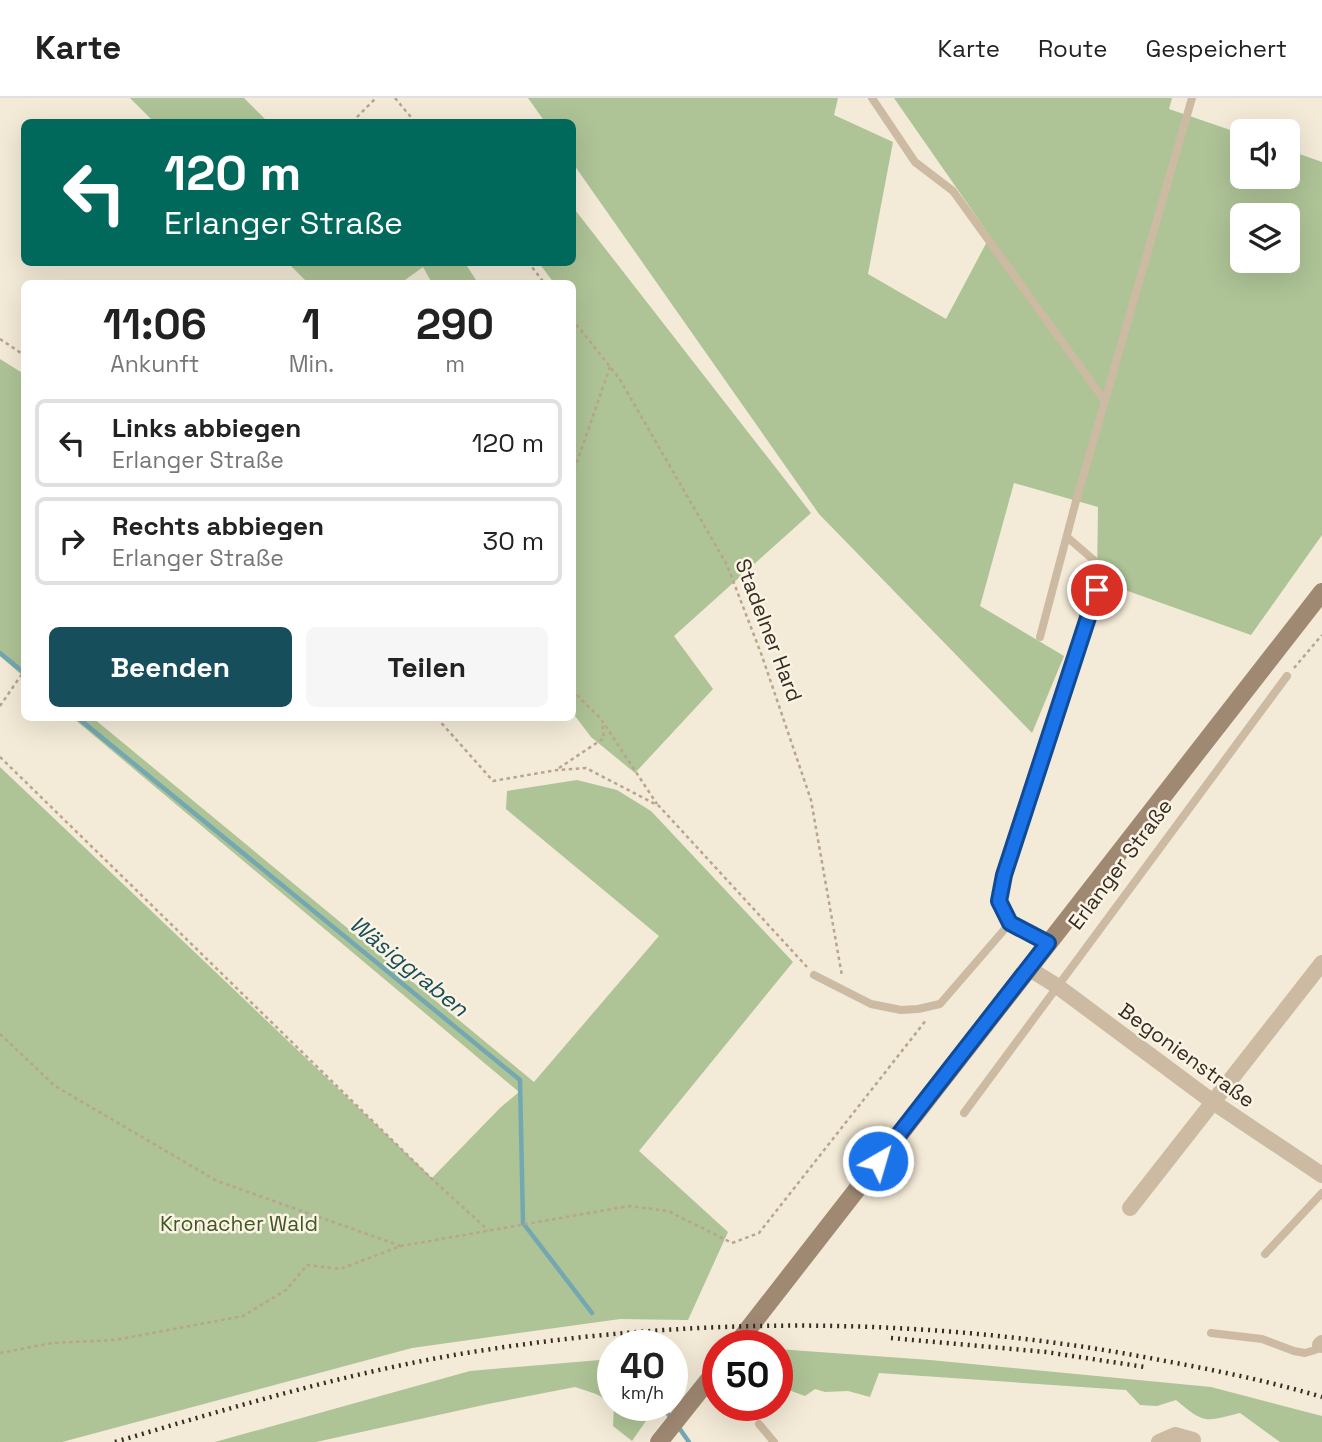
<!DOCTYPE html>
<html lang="de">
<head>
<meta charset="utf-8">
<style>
	body { margin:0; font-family:"Space Grotesk",sans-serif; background:#f6f6f6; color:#222; height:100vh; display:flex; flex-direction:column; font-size:26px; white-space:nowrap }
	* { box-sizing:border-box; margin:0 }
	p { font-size:23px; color:#767676 }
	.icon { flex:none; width:38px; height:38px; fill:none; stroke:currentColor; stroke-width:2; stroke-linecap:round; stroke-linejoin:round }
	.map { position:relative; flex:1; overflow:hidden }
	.panel { position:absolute; left:21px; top:182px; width:555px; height:441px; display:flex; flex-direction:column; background:#fff; border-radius:10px; box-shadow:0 7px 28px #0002 }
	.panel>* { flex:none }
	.guide { position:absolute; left:21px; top:21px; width:555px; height:147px; border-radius:10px; box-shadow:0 7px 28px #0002; background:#00695c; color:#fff; overflow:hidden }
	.buttons { position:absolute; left:1230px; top:21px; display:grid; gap:14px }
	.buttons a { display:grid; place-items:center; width:70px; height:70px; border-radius:10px; background:#fff; box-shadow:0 7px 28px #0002; font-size:35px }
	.speed { position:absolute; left:597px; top:1232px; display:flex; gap:14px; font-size:35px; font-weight:700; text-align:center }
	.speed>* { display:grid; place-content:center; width:91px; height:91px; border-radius:50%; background:#fff; box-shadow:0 7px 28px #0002; line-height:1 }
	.speed small { font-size:18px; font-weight:400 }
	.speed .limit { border:10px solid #d22; background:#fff; color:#111 }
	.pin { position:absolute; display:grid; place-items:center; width:60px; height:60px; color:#fff; margin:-30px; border:4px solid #fff; border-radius:50%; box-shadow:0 2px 7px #0007 }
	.me { position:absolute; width:77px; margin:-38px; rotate:38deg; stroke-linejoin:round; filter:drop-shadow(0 0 5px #0008) }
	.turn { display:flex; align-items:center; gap:24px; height:147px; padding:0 28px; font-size:32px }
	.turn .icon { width:91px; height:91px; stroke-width:2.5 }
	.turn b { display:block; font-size:49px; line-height:60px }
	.eta { display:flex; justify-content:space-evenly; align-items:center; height:119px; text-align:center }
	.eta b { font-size:42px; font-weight:700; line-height:49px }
	.cta { display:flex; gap:14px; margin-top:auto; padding:14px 28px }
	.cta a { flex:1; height:80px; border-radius:10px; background:#174e5b; color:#fff; font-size:28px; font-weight:700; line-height:80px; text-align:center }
	.cta a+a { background:#f6f6f6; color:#222 }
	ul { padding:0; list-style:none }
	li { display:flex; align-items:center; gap:21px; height:88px; margin:0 14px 10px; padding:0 14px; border:4px solid #e0e0e0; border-radius:10px }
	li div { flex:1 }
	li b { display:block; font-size:26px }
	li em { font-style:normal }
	header { display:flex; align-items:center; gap:42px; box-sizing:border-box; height:98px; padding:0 35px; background:#fff; border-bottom:2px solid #e0e0e0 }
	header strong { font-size:33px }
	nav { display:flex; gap:38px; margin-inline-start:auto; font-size:24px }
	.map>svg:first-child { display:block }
	.green { fill:#aec396; fill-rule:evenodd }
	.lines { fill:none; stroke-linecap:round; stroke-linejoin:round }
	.stream { stroke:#73a8b3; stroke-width:4.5 }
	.path { stroke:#b8a58c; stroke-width:2.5; stroke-dasharray:3.5 3.5; stroke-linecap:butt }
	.lane { stroke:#ccbba2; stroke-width:8 }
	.street { stroke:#ccbba2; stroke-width:16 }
	.secondary { stroke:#a08973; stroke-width:18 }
	.rail { stroke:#362d25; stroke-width:4.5; stroke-dasharray:2 5; stroke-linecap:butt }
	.route-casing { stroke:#114b97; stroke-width:18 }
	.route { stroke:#1a73e8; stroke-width:12 }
	.labels { text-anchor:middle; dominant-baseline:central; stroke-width:5; stroke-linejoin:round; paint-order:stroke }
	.street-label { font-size:21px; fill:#362d25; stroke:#fbf3e3 }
	.park-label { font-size:21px; fill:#3f5727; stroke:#fbf3e3 }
	.water-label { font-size:23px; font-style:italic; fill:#174e5b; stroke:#fbf3e3 }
</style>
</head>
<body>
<header>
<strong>Karte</strong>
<nav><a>Karte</a><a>Route</a><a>Gespeichert</a></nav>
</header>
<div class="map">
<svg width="1322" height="1344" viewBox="0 0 1322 1344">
	<rect width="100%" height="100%" fill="#f3ead7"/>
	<!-- green -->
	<path class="green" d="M 130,0 L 244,0 L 268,24 L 154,24 Z
		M 528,0 L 838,0 L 834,17 L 893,44 L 868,176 L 946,221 L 990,138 L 894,0 L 1172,0 L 1169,11 L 1242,36 L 1242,79 L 1288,79 L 1288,52 L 1322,64 L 1322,437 L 1251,537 L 1097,482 L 1098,409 L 1014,385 L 980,508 L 1064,558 L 1032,635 L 819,416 L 572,64 L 572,24 L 545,24 ZM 1242,117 L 1288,117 L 1288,163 L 1242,163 Z
		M 572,108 L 811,415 L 674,538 L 713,591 L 635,675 L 591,639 L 572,614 L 572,186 L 554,185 L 539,165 L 572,164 Z
		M 288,165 L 465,165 L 478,185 L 432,185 L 423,169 L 401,185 L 308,185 Z
		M 0,261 L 24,276 L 24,579 L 0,558 Z
		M 73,620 L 93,620 L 534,984 L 659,838 L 506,711 L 507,693 L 577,682 L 617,692 L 651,713 L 793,864 L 639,1053 L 728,1134 L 688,1222 L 620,1221 L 412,1250 L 62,1344 L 0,1344 L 0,669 L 432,1080 L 500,1010 L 519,994 Z
		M 777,1251 L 930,1262 L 1211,1289 L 1322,1318 L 1322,1344 L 1280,1344 L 1240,1315 C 1204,1324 1205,1326 1176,1302 L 1157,1308 L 1140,1307 L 1126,1292 L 879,1275 L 870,1299 L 848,1293 L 825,1294 L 815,1291 L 805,1298 L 786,1291 L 777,1292 Z
		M 612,1261 L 612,1305 L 596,1296 L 575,1289 L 488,1306 L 316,1344 L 215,1344 L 470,1273 Z
		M 614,1307 L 657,1307 L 632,1343 L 613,1328 Z"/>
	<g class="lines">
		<!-- stream -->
		<path class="stream" d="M 0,555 L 22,573
			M 78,620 L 520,982 L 523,1125 L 592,1215
			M 661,1307 L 671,1320
			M 677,1327 L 689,1344"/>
		<!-- path -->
		<path class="path" d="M 395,0 L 415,24
			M 352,24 L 376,0
			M 528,164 L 545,186
			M 572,221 L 619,280 L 727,467 L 762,558 L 811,702 L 842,878
			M 0,241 L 24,257
			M 572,378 L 610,269
			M 1294,570 L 1322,537
			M 572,592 L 601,621 L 657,706
			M 0,608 L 24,573
			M 437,620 L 493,683 L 557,672 L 586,670 L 659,708 L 807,869
			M 0,659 L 432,1081 L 488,1132
			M 559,670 L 604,640 L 602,624
			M 0,936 L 55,988 L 217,1083 L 401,1148
			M 0,1255 L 52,1245 L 115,1242 L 243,1218 L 286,1192 L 307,1167 L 340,1171 L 401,1148 L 629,1108 L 668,1113 L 732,1145 L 759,1135 L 927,921"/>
		<!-- lane -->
		<path class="lane" d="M 872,0 L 915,64 L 953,93 L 1105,303
			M 1067,439 L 1096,464 L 1097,492
			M 1040,539 L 1076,403 L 1192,0
			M 814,877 L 871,906 L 901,912 L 918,911 L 940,906 L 1010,825
			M 964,1015 L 1287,578
			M 1265,1156 L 1322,1095
			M 1211,1235 L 1262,1241 L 1294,1253 L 1305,1255 L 1315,1252 L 1320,1247
			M 759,1326 L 774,1344"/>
		<!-- street -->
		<path class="street" d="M 1048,845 L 1010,825 L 999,802 L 1004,777 L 1097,492
			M 1028,870 L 1057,888 L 1213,1004 L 1322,1077
			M 1130,1110 L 1322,865
			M 1320,1247 L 1322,1245
			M 1159,1344 L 1175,1337 L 1193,1342"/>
		<!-- secondary -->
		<path class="secondary" d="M 735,1248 L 1322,494
			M 659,1344 L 718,1270"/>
		<!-- rail -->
		<path class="rail" d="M 891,1240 L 1046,1254 L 1145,1269
			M 115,1344 C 237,1308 359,1271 485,1252 C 709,1217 938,1219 1160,1262 C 1214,1272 1269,1283 1322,1299"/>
	</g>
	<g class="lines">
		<!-- route casing -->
		<g class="route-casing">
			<path id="route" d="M 878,1063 L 1048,845 L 1010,825 L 999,803 L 1004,777 L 1097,492"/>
		</g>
		<!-- route -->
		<use href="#route" class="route"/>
	</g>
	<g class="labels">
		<!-- street labels -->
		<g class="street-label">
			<text transform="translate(769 532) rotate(69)">Stadelner Hard</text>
			<text transform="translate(1120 766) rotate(-53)">Erlanger Straße</text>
			<text transform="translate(1187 957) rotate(36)">Begonienstraße</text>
		</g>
		<!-- park labels -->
		<g class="park-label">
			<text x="239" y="1125">Kronacher Wald</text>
		</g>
		<!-- water labels -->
		<g class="water-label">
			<text transform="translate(409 868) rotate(39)">Wäsiggraben</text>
		</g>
	</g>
</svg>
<div class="buttons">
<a><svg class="icon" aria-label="sound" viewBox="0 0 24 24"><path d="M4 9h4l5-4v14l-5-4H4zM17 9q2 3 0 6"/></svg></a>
<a><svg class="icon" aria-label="layers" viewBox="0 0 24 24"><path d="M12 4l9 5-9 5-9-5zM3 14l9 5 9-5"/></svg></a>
</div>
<div class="speed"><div>40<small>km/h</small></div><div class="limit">50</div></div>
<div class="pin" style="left:1097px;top:492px;background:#d93025"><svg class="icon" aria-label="arrive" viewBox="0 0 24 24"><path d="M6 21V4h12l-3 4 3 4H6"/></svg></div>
<svg class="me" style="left:878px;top:1063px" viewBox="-20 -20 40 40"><circle r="17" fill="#1a73e8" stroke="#fff" stroke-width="3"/><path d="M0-11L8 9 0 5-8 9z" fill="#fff"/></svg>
<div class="guide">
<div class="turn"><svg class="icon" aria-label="left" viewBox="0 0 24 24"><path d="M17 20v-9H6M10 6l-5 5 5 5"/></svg><div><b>120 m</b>Erlanger Straße</div></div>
</div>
<section class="panel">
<div class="eta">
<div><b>11:06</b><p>Ankunft</p></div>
<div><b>1</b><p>Min.</p></div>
<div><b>290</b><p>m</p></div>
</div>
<ul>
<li><svg class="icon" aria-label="left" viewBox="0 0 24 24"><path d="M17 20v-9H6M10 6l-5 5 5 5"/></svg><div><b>Links abbiegen</b><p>Erlanger Straße</p></div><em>120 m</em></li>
<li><svg class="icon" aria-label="right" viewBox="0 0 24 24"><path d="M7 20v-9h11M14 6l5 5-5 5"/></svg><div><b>Rechts abbiegen</b><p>Erlanger Straße</p></div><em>30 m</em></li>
</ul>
<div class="cta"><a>Beenden</a><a>Teilen</a></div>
</section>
</div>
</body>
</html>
